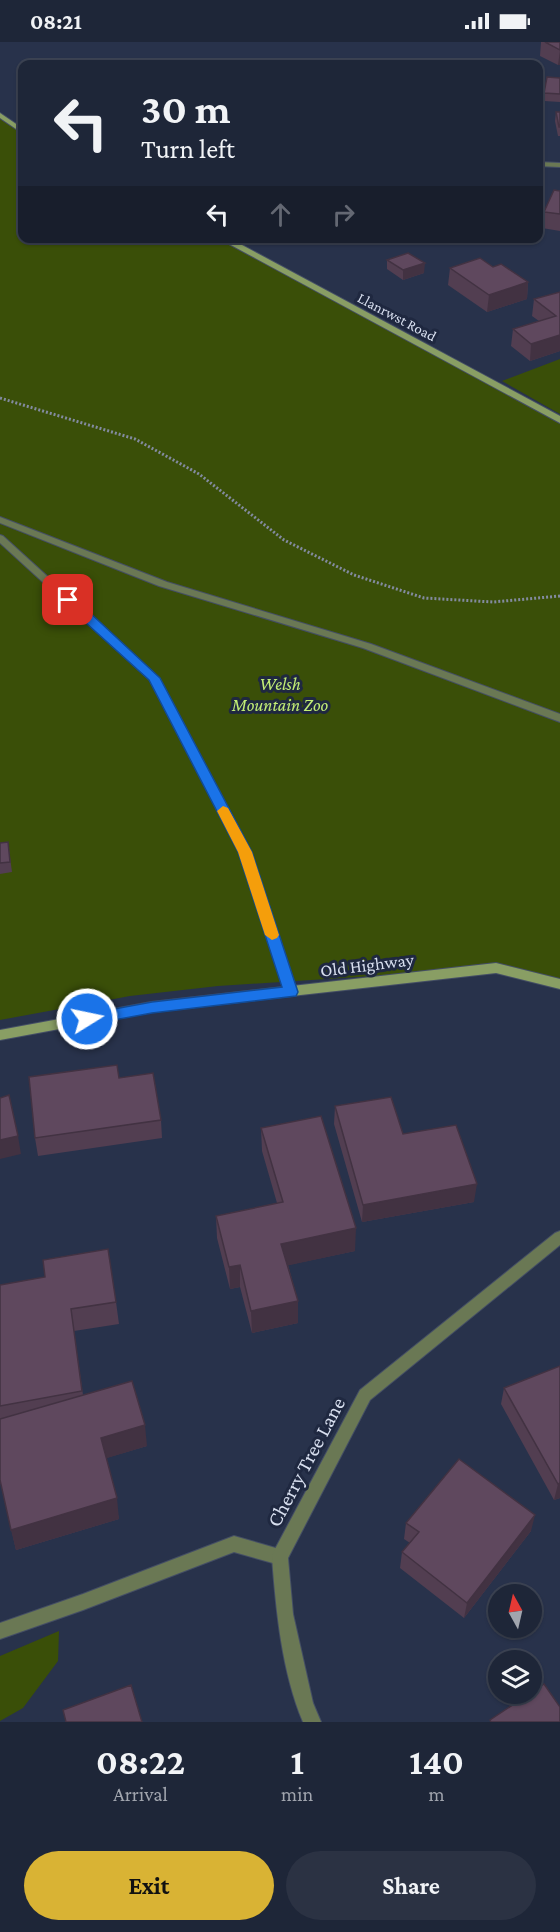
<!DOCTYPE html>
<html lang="en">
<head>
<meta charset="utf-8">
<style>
	body { margin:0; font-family:"Crimson Pro",serif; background:#2b3243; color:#f1f3f6; height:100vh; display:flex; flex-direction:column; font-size:22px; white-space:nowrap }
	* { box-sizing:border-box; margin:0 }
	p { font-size:20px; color:#a1a5ae }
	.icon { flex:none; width:33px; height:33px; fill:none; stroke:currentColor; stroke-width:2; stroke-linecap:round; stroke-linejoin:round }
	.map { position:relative; height:1680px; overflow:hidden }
	.details { display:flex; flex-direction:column; background:#1e2638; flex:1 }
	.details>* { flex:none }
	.hud { position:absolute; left:18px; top:18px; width:525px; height:183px; border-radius:12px; box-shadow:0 2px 4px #0004,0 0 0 2px #3c4353; background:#1e2638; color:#f1f3f6; overflow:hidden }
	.needle { width:39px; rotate:352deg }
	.buttons { position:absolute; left:488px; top:1542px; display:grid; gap:12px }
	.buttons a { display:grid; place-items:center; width:54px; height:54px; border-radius:50%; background:#1e2638; box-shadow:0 2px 4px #0004,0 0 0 2px #3c4353; font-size:30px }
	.pin { position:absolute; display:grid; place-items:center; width:51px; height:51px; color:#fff; margin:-26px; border-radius:12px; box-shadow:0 3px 9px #0006 }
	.me { position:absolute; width:66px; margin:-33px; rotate:80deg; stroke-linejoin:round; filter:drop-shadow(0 0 4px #0008) }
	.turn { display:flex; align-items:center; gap:21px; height:126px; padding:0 24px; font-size:27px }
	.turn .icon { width:78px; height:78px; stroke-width:2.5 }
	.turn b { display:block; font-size:42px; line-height:51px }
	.lanes { display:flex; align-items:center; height:57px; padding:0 24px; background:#0003; justify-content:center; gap:30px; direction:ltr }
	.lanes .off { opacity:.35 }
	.eta { display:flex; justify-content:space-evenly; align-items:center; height:102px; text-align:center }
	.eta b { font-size:36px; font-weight:700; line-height:42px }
	.action { display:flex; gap:12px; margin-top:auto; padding:12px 24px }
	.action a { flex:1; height:69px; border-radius:36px; background:#d9b334; color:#111; font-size:24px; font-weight:700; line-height:69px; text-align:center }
	.action a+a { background:#2b3243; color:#f1f3f6 }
	.status { display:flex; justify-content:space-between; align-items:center; height:42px; padding:0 30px; background:#1e2638; direction:ltr }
	.status svg { height:16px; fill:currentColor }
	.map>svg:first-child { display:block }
	.green { fill:#3a4f08 }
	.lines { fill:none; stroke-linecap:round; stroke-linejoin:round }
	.lane-casing { stroke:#444e65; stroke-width:2 }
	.street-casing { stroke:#444e65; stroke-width:2 }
	.secondary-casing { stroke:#444e65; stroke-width:2 }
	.path { stroke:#838ba0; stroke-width:3; stroke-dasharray:2 2; stroke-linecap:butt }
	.lane { fill:#6a7854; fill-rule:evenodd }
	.street { fill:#6a7854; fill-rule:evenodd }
	.secondary { fill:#899e64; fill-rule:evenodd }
	.wall { fill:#523e51 }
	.shaded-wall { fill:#423242 }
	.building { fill:#5f485e; stroke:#423242; stroke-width:1.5 }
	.route { fill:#1a73e8; stroke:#114b97; stroke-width:1.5 }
	.slow { fill:#f59e0b }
	.labels { text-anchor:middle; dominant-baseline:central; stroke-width:6; stroke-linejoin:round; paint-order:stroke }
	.far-street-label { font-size:15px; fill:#d7deee; stroke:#1f2840 }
	.park-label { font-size:18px; font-style:italic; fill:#c2ed75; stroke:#1f2840 }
	.street-label { font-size:18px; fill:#d7deee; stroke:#1f2840 }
	.near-street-label { font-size:21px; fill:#d7deee; stroke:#1f2840 }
</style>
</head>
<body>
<div class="status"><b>08:21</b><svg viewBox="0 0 49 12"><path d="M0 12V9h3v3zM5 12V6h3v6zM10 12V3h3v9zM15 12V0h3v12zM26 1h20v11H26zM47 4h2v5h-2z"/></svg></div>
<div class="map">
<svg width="560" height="1680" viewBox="0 0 560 1680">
	<rect width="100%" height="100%" fill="#28324b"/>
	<!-- green -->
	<path class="green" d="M 0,73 L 22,89 L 22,196 L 222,197 L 560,378 L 560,942 L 496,926 L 218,944 L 130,954 L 0,978 Z
		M 560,317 L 560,372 L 502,339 Z
		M 59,1589 L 58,1619 L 23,1666 L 0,1679 L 0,1614 Z"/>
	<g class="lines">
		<!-- lane casing -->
		<g class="lane-casing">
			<path id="lane" d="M 0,475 L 167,540 L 371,602 L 560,672 L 560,680 L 363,606 L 159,544 L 0,481 Z
				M 0,493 L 3,494 L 159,636 L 251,810 L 297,950 L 295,953 L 287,953 L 285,950 L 239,810 L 150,638 L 0,501 Z
				M 234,1494 L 286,1509 L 288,1515 L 286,1521 L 280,1523 L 234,1510 L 83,1568 L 0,1597 L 0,1581 L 83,1552 Z"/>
		</g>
		<!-- street casing -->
		<g class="street-casing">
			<path id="street" d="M 538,120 L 560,121 L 560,125 L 538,124 Z
				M 560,1189 L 560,1203 L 370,1358 L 288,1516 L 293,1572 L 313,1661 L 321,1680 L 303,1680 C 282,1630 276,1569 272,1515 L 274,1509 L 360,1348 L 555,1191 Z"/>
		</g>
		<!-- secondary casing -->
		<g class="secondary-casing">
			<path id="secondary" d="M 0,71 L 22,86 L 22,91 L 0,76 Z
				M 218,196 L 229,196 L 560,374 L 560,381 Z
				M 496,921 L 560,937 L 560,947 L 496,931 L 151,970 L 0,998 L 0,988 L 151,960 Z"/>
		</g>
		<!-- path -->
		<path class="path" d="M 0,356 L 135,397 L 199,432 L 284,498 L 354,533 L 424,556 L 493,560 L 560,554"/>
		<!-- lane -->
		<use href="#lane" class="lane"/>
		<!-- street -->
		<use href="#street" class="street"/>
		<!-- secondary -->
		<use href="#secondary" class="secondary"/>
	</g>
	<!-- wall -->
	<path class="wall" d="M 541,0 L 560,0 L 560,23 L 558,23 L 540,14 Z
		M 560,36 L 560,60 L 544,59 L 544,51 Z
		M 556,70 L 560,70 L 560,94 L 558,94 L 555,79 Z
		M 560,149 L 560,189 L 542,186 L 544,170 Z
		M 387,218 L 424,231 L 403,238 L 387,227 Z
		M 450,226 L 528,240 L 527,257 L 487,270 L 448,243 Z
		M 560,250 L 560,309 L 530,319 L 511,304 L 513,287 L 539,279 L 532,274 L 534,257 Z
		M 8,800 L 12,830 L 0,832 L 0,801 Z
		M 119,1036 L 161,1078 L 162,1096 L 38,1114 L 35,1096 Z
		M 335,1064 L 403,1092 L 474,1160 L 362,1180 L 334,1082 Z
		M 261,1086 L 355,1209 L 288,1223 L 298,1259 L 298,1281 L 252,1291 L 240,1245 L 230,1247 L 217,1196 L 216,1174 L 277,1161 L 262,1109 Z
		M 0,1243 L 116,1260 L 119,1282 L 74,1289 L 83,1353 L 147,1404 L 106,1416 L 119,1477 L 16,1508 L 0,1438 Z
		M 560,1324 L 560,1456 L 554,1458 L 501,1362 L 504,1346 Z
		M 406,1481 L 531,1489 L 464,1576 L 400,1526 L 402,1510 L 410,1501 L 404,1497 Z"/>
	<!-- shaded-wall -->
	<path class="shaded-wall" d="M 560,8 L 560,23 L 558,23 Z
		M 425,221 L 424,231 L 403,238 L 403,228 Z
		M 528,240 L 527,257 L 487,270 L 489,253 Z
		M 560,293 L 560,309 L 530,319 L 531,302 Z
		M 18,1094 L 21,1112 L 0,1117 L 0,1098 Z
		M 477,1142 L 474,1160 L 362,1180 L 363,1163 Z
		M 356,1186 L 355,1209 L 281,1225 L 281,1202 Z
		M 240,1223 L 240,1245 L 230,1247 L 229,1225 Z
		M 298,1259 L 298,1281 L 252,1291 L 251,1269 Z
		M 145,1383 L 147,1404 L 104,1417 L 101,1396 Z
		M 560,1441 L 560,1456 L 554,1458 L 558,1442 Z
		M 117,1456 L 119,1477 L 16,1508 L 11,1488 Z
		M 535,1473 L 531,1489 L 464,1576 L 467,1561 Z"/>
	<!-- building -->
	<path class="building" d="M 545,0 L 560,0 L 560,8 Z
		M 547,35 L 560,36 L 560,52 L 544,51 Z
		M 556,70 L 560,70 L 560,85 L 559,85 Z
		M 554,148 L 560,149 L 560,172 L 544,170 Z
		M 408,211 L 425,221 L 403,228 L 387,218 Z
		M 480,216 L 493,225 L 501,222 L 528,240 L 489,253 L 450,226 Z
		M 560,250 L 560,293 L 531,302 L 513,287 L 556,274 L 534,257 Z
		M 8,800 L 10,820 L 0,821 L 0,801 Z
		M 117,1023 L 119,1036 L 153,1031 L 161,1078 L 35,1096 L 29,1035 Z
		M 9,1053 L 18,1094 L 0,1098 L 0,1056 Z
		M 391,1055 L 403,1092 L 456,1083 L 477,1142 L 363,1163 L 335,1064 Z
		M 321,1074 L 356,1186 L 281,1202 L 298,1259 L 251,1269 L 240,1223 L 229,1225 L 216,1174 L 283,1160 L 261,1086 Z
		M 108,1207 L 116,1260 L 71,1267 L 82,1349 L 0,1364 L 0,1243 L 45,1235 L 43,1218 Z
		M 560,1324 L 560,1441 L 558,1442 L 504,1346 Z
		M 132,1339 L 145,1383 L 101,1396 L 117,1456 L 11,1488 L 0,1438 L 0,1377 Z
		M 459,1417 L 535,1473 L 467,1561 L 402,1510 L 419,1490 L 406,1481 Z
		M 544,1642 L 560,1665 L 560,1680 L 491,1680 L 490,1678 Z
		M 131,1643 L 142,1680 L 66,1680 L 63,1668 Z"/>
	<!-- route -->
	<path class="route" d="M 68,554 L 73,555 L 160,636 L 252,810 L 298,950 L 296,954 L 152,971 L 87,983 L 81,981 L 79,977 L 81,973 L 87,972 L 152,960 L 282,945 L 238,810 L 149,638 L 64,561 L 63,558 Z"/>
	<!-- slow -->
	<path class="slow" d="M 223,764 L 228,766 L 252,810 L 279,893 L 277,896 L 272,898 L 265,893 L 238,810 L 217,769 Z"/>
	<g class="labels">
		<!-- far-street labels -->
		<g class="far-street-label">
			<text transform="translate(397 275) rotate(28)">Llanrwst Road</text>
		</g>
		<!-- park labels -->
		<g class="park-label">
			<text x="280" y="642">Welsh<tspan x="280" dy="21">Mountain Zoo</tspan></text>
		</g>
		<!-- street labels -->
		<g class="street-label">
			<text transform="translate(367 923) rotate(-7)">Old Highway</text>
		</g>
		<!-- near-street labels -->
		<g class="near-street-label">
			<text transform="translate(306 1420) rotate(-62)">Cherry Tree Lane</text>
		</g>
	</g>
</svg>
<div class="buttons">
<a><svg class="needle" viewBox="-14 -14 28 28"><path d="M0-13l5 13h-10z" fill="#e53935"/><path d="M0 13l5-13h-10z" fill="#a1a5ae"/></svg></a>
<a><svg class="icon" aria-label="layers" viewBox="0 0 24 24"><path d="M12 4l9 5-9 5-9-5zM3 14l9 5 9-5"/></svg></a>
</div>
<div class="pin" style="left:68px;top:558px;background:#d93025"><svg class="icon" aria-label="arrive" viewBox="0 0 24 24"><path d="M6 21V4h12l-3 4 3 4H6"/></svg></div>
<svg class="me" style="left:87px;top:977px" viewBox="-20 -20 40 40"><circle r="17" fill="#1a73e8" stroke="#fff" stroke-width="3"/><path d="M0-11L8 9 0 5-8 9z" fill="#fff"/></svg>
<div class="hud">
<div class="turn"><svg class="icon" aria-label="left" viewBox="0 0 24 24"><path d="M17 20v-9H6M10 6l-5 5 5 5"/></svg><div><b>30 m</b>Turn left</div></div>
<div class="lanes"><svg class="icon" aria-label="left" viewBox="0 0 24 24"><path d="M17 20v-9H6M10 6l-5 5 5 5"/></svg><svg class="icon off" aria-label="ahead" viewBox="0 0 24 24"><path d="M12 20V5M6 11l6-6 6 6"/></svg><svg class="icon off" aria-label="right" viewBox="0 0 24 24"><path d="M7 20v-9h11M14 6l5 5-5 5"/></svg></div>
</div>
</div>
<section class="details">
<div class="eta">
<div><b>08:22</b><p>Arrival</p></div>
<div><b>1</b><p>min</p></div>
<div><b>140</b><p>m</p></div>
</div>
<div class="action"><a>Exit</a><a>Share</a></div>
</section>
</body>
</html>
